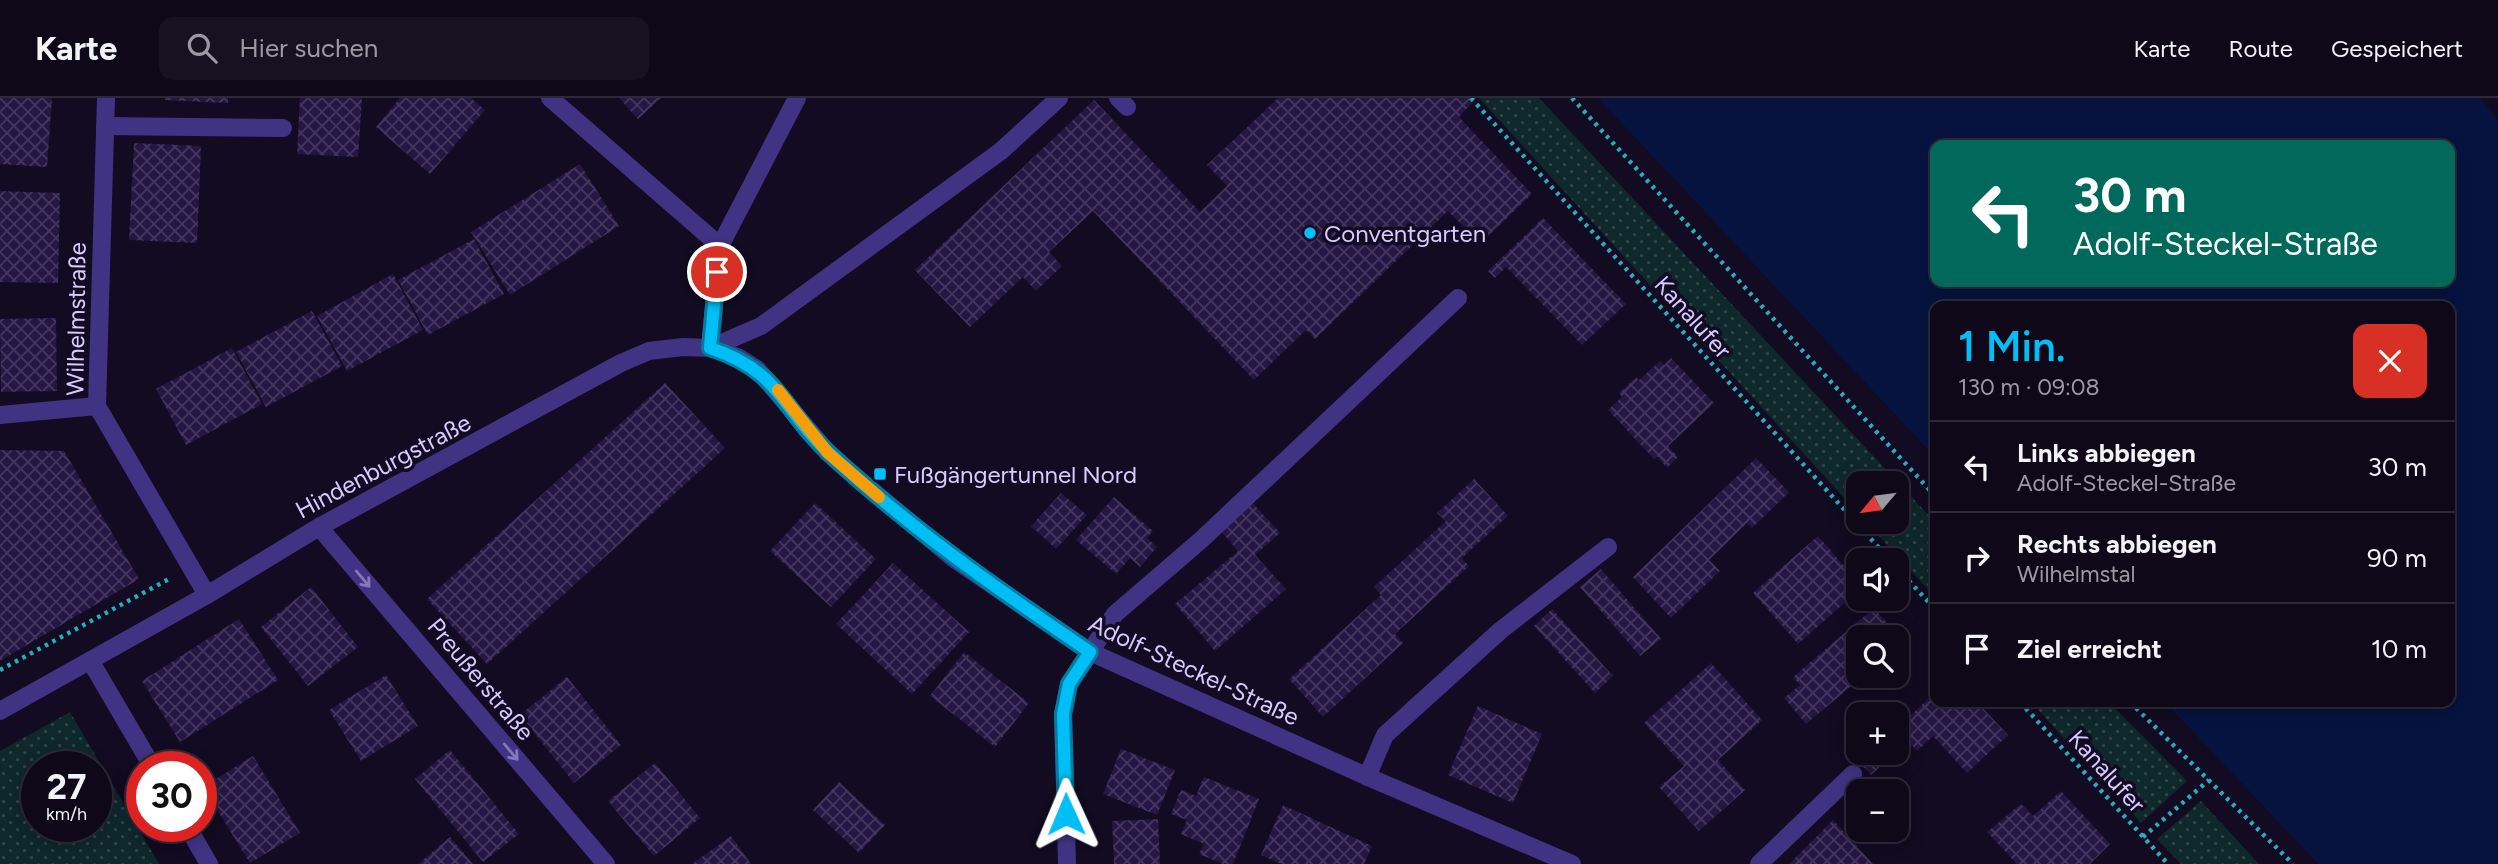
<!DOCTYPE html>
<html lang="de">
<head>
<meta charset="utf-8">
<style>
	body { margin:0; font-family:Figtree,sans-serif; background:#171122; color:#f1f3f6; height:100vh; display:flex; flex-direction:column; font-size:26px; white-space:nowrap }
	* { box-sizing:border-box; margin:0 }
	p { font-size:23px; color:#9b9aa2 }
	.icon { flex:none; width:38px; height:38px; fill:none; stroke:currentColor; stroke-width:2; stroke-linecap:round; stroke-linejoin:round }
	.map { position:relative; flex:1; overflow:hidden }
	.details { position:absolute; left:1930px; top:203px; width:525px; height:406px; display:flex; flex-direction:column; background:#0e0819; border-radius:14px; box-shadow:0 4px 18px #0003,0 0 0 2px #2e2938 }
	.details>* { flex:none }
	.banner { position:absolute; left:1930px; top:42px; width:525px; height:147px; border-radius:14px; box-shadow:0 4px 18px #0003,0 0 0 2px #2e2938; background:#00695c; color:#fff; overflow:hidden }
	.needle { width:46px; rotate:241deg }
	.controls { position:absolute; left:1846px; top:373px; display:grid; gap:14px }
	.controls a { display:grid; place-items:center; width:63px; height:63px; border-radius:14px; background:#0e0819; box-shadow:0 4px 18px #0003,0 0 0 2px #2e2938; font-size:35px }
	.speed { position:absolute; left:21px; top:653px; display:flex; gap:14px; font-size:35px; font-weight:700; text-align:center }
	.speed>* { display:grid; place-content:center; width:91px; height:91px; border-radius:50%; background:#0e0819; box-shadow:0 4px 18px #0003,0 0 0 2px #2e2938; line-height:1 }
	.speed small { font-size:18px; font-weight:400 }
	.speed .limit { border:10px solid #d22; background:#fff; color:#111 }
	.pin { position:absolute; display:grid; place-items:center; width:60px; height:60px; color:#fff; margin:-30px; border:4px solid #fff; border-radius:50%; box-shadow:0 2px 7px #0007 }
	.me { position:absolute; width:77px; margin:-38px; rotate:359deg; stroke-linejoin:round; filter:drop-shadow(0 0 5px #0008) }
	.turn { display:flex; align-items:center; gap:24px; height:147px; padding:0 28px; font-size:32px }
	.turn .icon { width:91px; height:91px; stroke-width:2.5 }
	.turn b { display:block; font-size:49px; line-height:60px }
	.round { display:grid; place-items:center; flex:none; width:74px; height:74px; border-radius:14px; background:#171122 }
	.head { display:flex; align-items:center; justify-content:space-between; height:119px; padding:0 28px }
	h1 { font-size:42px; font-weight:600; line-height:52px; color:#00bef6 }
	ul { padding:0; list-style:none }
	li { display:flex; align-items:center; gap:21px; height:91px; padding:0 28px; border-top:2px solid #2e2938 }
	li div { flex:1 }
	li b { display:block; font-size:26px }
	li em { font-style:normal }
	header { display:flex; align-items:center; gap:42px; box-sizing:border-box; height:98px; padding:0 35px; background:#0e0819; border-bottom:2px solid #2e2938 }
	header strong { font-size:33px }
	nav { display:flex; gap:38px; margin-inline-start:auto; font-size:24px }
	.search { width:490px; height:63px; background:#171122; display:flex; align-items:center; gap:18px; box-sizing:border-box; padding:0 24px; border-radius:14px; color:#9b9aa2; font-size:26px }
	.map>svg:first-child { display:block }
	.grass { fill:url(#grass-dots); fill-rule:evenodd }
	.water { fill:#06133f; fill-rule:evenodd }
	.building { fill:url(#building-cross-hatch) }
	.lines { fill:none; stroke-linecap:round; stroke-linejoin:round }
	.path { stroke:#25afb9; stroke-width:4.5; stroke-dasharray:3.5 5; stroke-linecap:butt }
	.service { stroke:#403383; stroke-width:18 }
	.minor { stroke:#403383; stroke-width:18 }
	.tertiary { stroke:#403383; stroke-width:18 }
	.oneway { stroke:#8477bb }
	.route-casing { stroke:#007ca0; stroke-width:18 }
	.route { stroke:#00bef6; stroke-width:12 }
	.slow { stroke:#f59e0b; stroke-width:12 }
	.poi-dot { fill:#00bef6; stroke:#120b21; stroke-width:2.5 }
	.labels { text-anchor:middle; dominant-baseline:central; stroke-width:7; stroke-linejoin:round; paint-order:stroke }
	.poi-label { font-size:24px; fill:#d7cbff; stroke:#120b21; text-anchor:start }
	.street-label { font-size:24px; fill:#d7cbff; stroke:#120b21 }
</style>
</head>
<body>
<header>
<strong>Karte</strong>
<div class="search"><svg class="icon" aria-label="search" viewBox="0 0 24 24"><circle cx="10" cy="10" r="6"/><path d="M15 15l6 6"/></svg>Hier suchen</div>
<nav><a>Karte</a><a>Route</a><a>Gespeichert</a></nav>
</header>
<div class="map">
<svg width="2498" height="766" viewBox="0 0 2498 766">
	<defs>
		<pattern id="grass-dots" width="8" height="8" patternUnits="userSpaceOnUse" patternTransform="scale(1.75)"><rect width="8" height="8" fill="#0e282b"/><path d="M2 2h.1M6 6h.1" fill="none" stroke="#30464b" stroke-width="1.8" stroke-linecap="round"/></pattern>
		<pattern id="building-cross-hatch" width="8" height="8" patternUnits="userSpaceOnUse" patternTransform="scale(1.75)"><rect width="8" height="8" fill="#251643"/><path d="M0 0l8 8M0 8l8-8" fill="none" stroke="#44375f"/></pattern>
	</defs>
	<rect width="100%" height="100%" fill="#120b21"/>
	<!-- grass -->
	<path class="grass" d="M 1479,0 L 1539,0 L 1935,424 L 1935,499 L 1866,424 L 1897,424 L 1897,385 L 1858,385 L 1858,415 Z
		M 2031,604 L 2109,604 L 2187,683 L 2141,725 Z
		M 70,614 L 159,766 L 0,766 L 0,653 ZM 37,668 L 96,668 L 96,728 L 37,728 Z
		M 2201,703 L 2259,766 L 2181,766 L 2157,741 Z"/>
	<!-- water -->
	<path class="water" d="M 1598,0 L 2479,0 L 2498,21 L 2498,766 L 2318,766 L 2165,604 L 2450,604 L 2450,208 L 1936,208 L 1935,359 ZM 1936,47 L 2450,47 L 2450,184 L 1936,184 Z"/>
	<!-- building -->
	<path class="building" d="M 0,0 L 52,0 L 47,69 L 0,66 Z
		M 165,0 L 228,0 L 228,5 L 165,2 Z
		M 300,0 L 362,0 L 358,59 L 297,56 Z
		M 400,0 L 471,0 L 485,12 L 430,76 L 376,29 Z
		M 619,0 L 661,0 L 638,21 Z
		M 1278,0 L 1469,0 L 1473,4 L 1459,19 L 1532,96 L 1480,146 L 1448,113 L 1315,241 L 1306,232 L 1254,282 L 1093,113 L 1049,154 L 1062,168 L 1036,193 L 1023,179 L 970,229 L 915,172 L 1094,2 L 1200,114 L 1227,88 L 1207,67 Z
		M 134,45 L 201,48 L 197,145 L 129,142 Z
		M 580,66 L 619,128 L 510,197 L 471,134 Z
		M 0,93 L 60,95 L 58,185 L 0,184 Z
		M 1543,120 L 1626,206 L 1582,247 L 1506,169 L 1495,180 L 1488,173 Z
		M 474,141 L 504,196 L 428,237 L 398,182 Z
		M 393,176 L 423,232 L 347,273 L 317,218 Z
		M 312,213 L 342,268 L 266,309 L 236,254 Z
		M 56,220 L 57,293 L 1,294 L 0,221 Z
		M 232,250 L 262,306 L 186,347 L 156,291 Z
		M 1671,260 L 1714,305 L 1668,348 L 1678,359 L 1667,370 L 1657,358 L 1654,361 L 1608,312 L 1622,299 L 1619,295 L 1636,279 L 1639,282 L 1660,263 L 1664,267 Z
		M 665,285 L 725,350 L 487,566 L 427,501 Z
		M 0,352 L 64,353 L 139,481 L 0,563 Z
		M 1756,360 L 1789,394 L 1752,430 L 1747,425 L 1709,462 L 1720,473 L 1671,520 L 1633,479 Z
		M 1474,381 L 1508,418 L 1462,460 L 1469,468 L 1395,536 L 1403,545 L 1323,619 L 1289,581 L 1381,497 L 1374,489 L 1446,423 L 1437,415 Z
		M 1061,395 L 1087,417 L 1056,451 L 1031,428 Z
		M 1114,399 L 1153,433 L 1147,440 L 1157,449 L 1140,469 L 1130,460 L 1116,476 L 1076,442 Z
		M 1251,403 L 1280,435 L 1255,457 L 1286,491 L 1215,553 L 1175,506 L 1238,453 L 1219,431 Z
		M 815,405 L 876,461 L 831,509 L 770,453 Z
		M 1818,438 L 1858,484 L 1858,493 L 1798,546 L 1753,495 Z
		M 893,465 L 969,534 L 912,596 L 836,526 Z
		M 1601,471 L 1661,541 L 1640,558 L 1580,489 Z
		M 311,489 L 358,549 L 308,588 L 261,529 Z
		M 1874,510 L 1902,542 L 1897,546 L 1897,539 L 1858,539 L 1858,578 L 1863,578 L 1806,626 L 1784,600 L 1800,587 L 1793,579 Z
		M 1552,511 L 1613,578 L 1595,595 L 1534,528 Z
		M 239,521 L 278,582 L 180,644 L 142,583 Z
		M 964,554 L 1029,605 L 995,649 L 930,598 Z
		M 1897,561 L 1907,572 L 1891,586 L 1883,578 L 1897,578 Z
		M 1711,565 L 1762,622 L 1718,662 L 1745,692 L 1699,733 L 1659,689 L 1684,668 L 1644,625 Z
		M 386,577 L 418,628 L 361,663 L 329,612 Z
		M 567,579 L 621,647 L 574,685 L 520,617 Z
		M 1936,593 L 1936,604 L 1977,604 L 2008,637 L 1967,675 L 1933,638 L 1917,653 L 1897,631 Z
		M 1478,608 L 1542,636 L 1513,705 L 1448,677 Z
		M 1858,650 L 1858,654 L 1896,654 L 1871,677 L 1852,657 Z
		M 1121,651 L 1175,672 L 1157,717 L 1103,696 Z
		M 450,652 L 519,736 L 483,764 L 415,681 Z
		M 253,658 L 300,735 L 250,765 L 203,689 Z
		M 655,665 L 700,720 L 654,758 L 608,703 Z
		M 1204,679 L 1259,701 L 1233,766 L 1223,766 L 1199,756 L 1204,746 L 1181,736 L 1187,722 L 1171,716 L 1181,692 L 1196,698 Z
		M 839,684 L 885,727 L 859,755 L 813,712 Z
		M 2061,693 L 2110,746 L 2090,766 L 2017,766 L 1987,734 L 2021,706 L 2033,718 Z
		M 1283,707 L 1372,748 L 1364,766 L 1281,766 L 1261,757 Z
		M 1158,721 L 1160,766 L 1114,766 L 1112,723 Z
		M 1833,722 L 1873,766 L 1789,766 Z
		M 731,738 L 751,766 L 692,766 Z
		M 450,739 L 473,766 L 418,766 Z"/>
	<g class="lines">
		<!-- path -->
		<path class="path" d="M 1471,0 L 1890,462
			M 1572,0 L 1936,399
			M 1897,470 L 1936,512
			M 0,572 L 169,481
			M 2020,604 L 2168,766
			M 2130,604 L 2293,766
			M 2143,739 L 2209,682"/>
		<!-- service -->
		<path class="service" d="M 550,0 L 720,148
			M 1118,0 L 1127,9
			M 105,28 L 283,30
			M 710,250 L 761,228 L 1001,53 L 1059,0
			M 1090,554 L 1115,516 L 1201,442 L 1458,200
			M 1367,679 L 1385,637 L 1501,532 L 1608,449
			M 1759,766 L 1853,676"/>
		<!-- minor -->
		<path class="minor" d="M 106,0 L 97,308 L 207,497
			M 710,250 L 720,148 L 797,0
			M 0,317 L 97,308
			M 319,429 L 606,766
			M 91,564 L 152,668
			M 187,728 L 209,766
			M 1067,766 L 1063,616 L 1069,586 L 1090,554"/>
		<!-- tertiary -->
		<path class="tertiary" d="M 0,613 L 207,497 L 319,429 L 621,265 L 649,253 L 683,249 L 710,250 L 738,259 L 757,271 L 828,355 L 869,390 L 953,460 L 1090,554 L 1375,682 L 1572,766"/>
	</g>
	<!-- one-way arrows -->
	<defs><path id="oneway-shaft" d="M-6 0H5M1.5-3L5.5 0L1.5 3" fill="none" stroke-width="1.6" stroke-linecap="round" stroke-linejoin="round" transform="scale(1.75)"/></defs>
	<g class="oneway">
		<use href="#oneway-shaft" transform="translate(363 481) rotate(50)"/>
		<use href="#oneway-shaft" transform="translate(511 654) rotate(50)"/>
	</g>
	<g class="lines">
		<!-- route casing -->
		<g class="route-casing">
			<path id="route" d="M 717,174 L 710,250 C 783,274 781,312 831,357 C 911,431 1000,493 1090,554 L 1069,586 L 1063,616 L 1066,716"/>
		</g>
		<!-- route -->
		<use href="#route" class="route"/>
		<!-- slow -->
		<path class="slow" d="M 778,292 L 828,355 L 879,399"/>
	</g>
	<!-- markers -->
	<g class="poi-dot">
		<circle cx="1310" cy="135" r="7"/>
		<rect x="873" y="369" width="14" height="14" rx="3.5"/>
	</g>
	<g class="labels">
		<!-- poi labels -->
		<g class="poi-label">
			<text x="1324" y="135">Conventgarten</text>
			<text x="894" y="376">Fußgängertunnel Nord</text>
		</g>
		<!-- street labels -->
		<g class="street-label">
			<text transform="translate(1693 219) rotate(48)">Kanalufer</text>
			<text transform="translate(76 221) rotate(-89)">Wilhelmstraße</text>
			<text transform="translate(383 368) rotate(-28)">Hindenburgstraße</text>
			<text transform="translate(1194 572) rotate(25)">Adolf-Steckel-Straße</text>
			<text transform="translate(481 581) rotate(50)">Preußerstraße</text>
			<text transform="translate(2107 673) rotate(48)">Kanalufer</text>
		</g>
	</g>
</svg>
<div class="controls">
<a><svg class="needle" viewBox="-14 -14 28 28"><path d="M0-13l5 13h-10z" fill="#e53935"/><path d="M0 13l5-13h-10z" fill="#9b9aa2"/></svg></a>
<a><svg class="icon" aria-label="sound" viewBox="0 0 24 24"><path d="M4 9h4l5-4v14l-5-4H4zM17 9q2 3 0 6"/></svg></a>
<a><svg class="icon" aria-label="search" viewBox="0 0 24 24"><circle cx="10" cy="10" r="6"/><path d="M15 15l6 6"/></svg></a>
<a>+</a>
<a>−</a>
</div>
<div class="speed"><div>27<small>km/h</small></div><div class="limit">30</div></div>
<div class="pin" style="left:717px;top:174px;background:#d93025"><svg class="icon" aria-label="arrive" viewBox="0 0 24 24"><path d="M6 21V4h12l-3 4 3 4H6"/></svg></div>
<svg class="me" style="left:1066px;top:716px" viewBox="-20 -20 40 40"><path d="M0-17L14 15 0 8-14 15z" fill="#00bef6" stroke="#fff" stroke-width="4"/></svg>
<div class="banner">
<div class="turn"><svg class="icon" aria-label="left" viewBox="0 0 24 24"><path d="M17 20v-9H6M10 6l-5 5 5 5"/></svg><div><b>30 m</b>Adolf-Steckel-Straße</div></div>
</div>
<section class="details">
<div class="head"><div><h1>1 Min.</h1><p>130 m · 09:08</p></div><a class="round" style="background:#d93025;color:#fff"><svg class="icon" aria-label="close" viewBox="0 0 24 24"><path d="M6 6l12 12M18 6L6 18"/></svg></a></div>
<ul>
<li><svg class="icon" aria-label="left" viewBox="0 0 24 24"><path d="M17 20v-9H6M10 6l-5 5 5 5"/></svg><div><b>Links abbiegen</b><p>Adolf-Steckel-Straße</p></div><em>30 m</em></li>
<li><svg class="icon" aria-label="right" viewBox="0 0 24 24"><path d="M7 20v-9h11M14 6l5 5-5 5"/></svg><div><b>Rechts abbiegen</b><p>Wilhelmstal</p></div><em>90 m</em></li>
<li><svg class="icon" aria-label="arrive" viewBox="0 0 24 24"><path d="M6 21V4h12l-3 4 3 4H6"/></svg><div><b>Ziel erreicht</b></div><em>10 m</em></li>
</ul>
</section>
</div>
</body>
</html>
